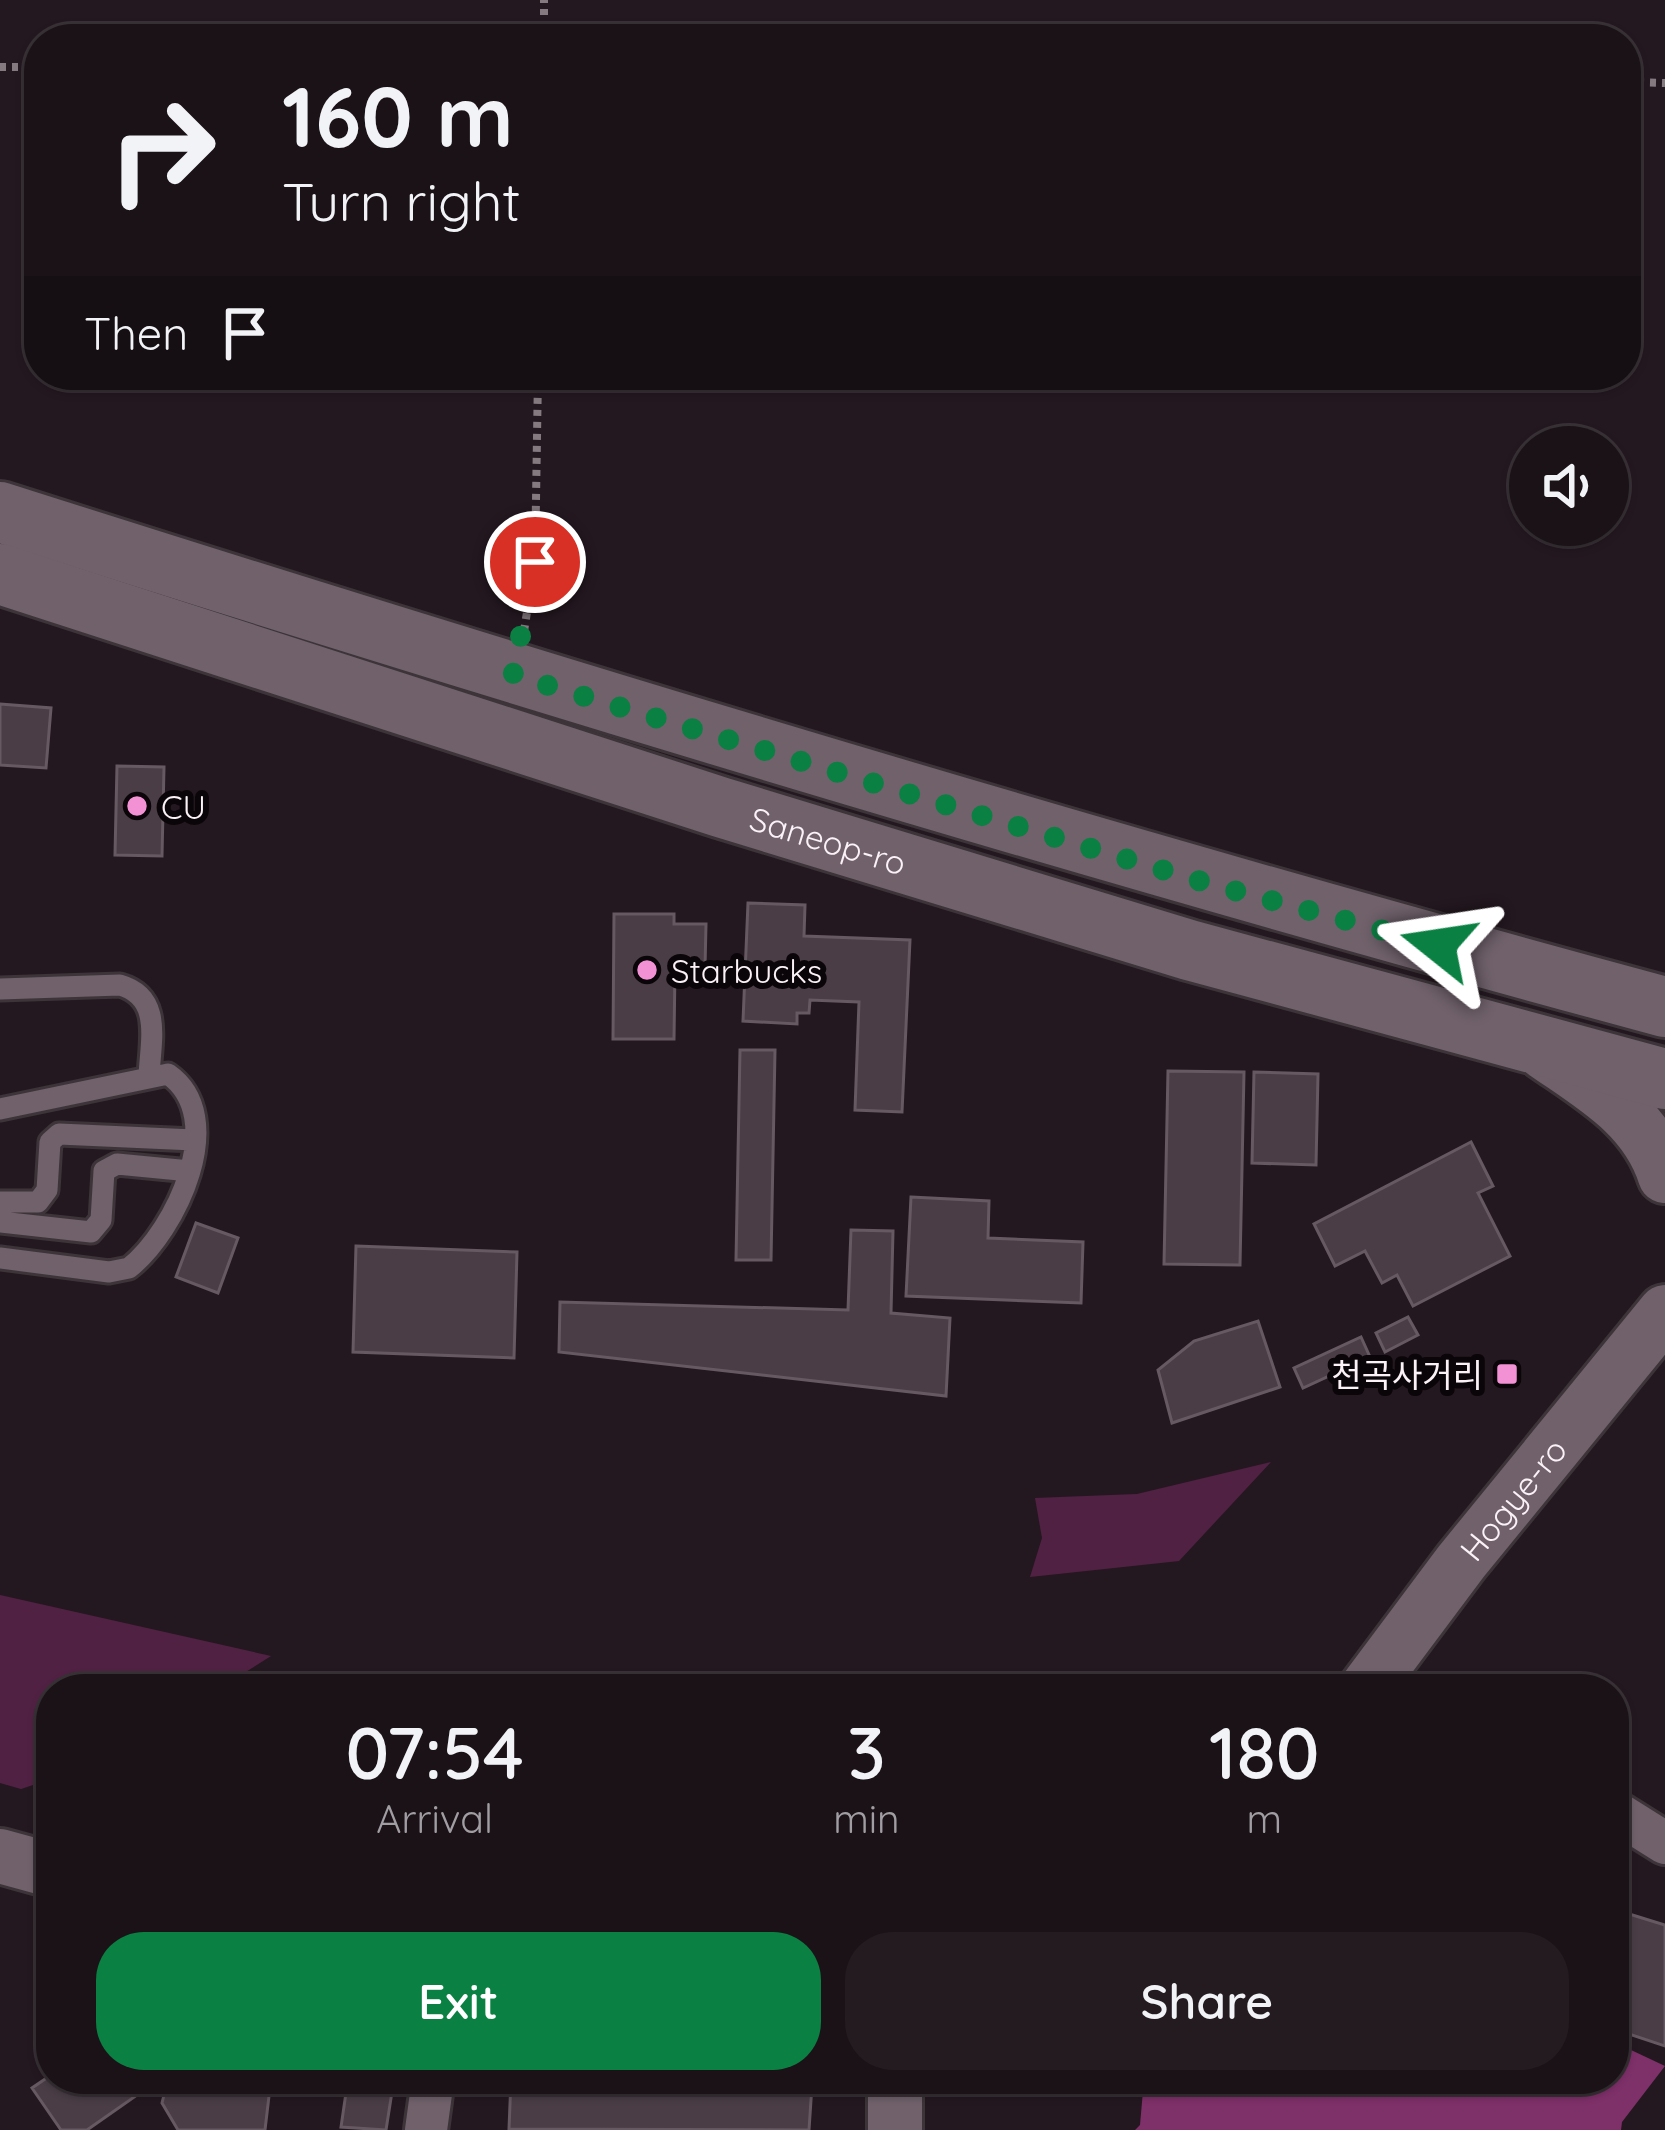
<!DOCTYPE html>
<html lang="en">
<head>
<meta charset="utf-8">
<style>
	body { margin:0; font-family:Quicksand,"Noto Sans KR",sans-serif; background:#241b21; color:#f1f3f6; height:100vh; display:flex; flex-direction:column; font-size:45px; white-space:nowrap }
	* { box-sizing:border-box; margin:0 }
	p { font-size:39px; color:#a09ea2 }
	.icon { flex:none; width:66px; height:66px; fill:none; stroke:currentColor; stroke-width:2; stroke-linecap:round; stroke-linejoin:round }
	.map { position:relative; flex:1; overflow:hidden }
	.details { position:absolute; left:36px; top:1674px; width:1593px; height:420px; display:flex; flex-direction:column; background:#1b1218; border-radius:48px; box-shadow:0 3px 9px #0004,0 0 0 3px #393237 }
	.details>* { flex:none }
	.hud { position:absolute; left:24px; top:24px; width:1617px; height:366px; border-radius:48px; box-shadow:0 3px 9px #0004,0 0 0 3px #393237; background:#1b1218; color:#f1f3f6; overflow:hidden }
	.controls { position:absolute; left:1509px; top:426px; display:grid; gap:24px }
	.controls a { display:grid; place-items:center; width:120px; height:120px; border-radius:50%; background:#1b1218; box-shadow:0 3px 9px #0004,0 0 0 3px #393237; font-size:60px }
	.pin { position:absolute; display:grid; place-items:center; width:102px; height:102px; color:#fff; margin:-51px; border:6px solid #fff; border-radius:50%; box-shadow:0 3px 12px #0007 }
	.me { position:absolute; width:132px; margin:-66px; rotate:285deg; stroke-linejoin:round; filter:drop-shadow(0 0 9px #0008) }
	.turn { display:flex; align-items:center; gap:42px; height:252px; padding:0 60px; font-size:54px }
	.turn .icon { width:156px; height:156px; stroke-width:2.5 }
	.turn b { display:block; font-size:84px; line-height:102px }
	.then { display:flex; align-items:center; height:114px; padding:0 60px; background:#0003; gap:24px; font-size:45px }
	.eta { display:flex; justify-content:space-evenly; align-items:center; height:204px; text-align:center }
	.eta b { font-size:72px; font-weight:600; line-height:84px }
	.button { display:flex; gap:24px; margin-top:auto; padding:24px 60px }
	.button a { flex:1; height:138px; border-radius:48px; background:#0b8043; color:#fff; font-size:48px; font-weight:600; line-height:138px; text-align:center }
	.button a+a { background:#241b21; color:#f1f3f6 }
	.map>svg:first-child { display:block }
	.green { fill:#512144 }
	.forest { fill:#7e3069 }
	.building { fill:#4a3d46; stroke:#675962; stroke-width:3 }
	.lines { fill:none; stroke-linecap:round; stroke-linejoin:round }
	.service-casing { stroke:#3c3439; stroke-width:27 }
	.minor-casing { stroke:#3c3439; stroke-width:48 }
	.tertiary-casing { stroke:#3c3439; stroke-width:60 }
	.secondary-casing { stroke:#3c3439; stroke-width:66 }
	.path { stroke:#847a80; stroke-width:8; stroke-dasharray:6 6; stroke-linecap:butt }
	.service { stroke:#70616b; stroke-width:21 }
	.minor { stroke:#70616b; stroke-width:42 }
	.tertiary { stroke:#70616b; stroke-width:54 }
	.secondary { stroke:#70616b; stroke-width:60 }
	.route { stroke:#0b8043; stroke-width:21; stroke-dasharray:0 37.8 }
	.poi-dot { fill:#f391d5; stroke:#0a0508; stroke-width:4.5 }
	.labels { text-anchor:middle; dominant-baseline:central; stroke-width:12; stroke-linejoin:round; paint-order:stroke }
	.poi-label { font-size:33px; fill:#fbf2f7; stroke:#0a0508; text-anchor:start }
	.street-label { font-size:33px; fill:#fbf2f7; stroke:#0a0508 }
</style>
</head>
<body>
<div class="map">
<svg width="1665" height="2130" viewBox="0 0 1665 2130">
	<rect width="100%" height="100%" fill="#241820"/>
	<!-- green -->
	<path class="green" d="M 1271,1462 L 1179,1561 L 1030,1577 L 1042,1538 L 1035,1498 L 1137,1494 Z
		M 0,1595 L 271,1656 L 219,1689 L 51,1689 L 51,1779 L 21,1789 L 0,1783 Z"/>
	<!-- forest -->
	<path class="forest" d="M 1614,2042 L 1665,2066 L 1622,2122 L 1621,2130 L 1135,2130 L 1140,2125 L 1144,2079 L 1614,2079 Z"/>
	<!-- building -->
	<path class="building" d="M 0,704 L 51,708 L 46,768 L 0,765 Z
		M 117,766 L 164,767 L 162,856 L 115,855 Z
		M 748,903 L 805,905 L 804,936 L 910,940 L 902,1112 L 855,1110 L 859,1002 L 810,1000 L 809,1013 L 797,1013 L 797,1024 L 743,1021 Z
		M 614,914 L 674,914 L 674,924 L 706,924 L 705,968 L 675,968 L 674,1039 L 613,1039 Z
		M 740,1050 L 775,1050 L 771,1260 L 736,1260 Z
		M 1168,1071 L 1244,1072 L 1240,1265 L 1164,1264 Z
		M 1254,1072 L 1318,1074 L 1316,1165 L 1252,1163 Z
		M 1471,1142 L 1493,1186 L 1478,1193 L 1510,1256 L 1413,1306 L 1397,1275 L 1382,1283 L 1365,1251 L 1335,1266 L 1314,1224 Z
		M 911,1197 L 989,1201 L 988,1238 L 1083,1242 L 1081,1303 L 906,1296 Z
		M 196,1223 L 238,1238 L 218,1293 L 176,1277 Z
		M 851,1230 L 893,1231 L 891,1313 L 950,1318 L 946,1396 L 559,1352 L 560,1302 L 848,1310 Z
		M 356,1246 L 517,1252 L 514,1358 L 353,1352 Z
		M 1408,1317 L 1418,1335 L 1385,1352 L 1376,1333 Z
		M 1258,1321 L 1280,1387 L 1172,1423 L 1158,1370 L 1194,1341 Z
		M 1361,1337 L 1370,1357 L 1303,1388 L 1294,1368 Z
		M 1626,1913 L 1665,1925 L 1665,2046 L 1614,2029 L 1630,1967 L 1614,1962 Z
		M 51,2075 L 130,2079 L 140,2093 L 87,2130 L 61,2130 L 32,2088 Z
		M 168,2079 L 271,2079 L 265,2130 L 178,2130 L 162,2103 Z
		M 348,2079 L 394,2079 L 386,2130 L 341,2127 Z
		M 511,2079 L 812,2085 L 809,2130 L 509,2129 Z"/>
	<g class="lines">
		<!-- service casing -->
		<g class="service-casing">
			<path id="service" d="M 0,989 L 120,985 C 162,997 151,1039 149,1075
				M 0,1109 L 168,1074 C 230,1117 176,1231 129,1268 L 109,1272 L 0,1258
				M 0,1202 L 38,1202 L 47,1190 L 50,1142 L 59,1134 L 194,1140
				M 0,1222 L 91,1232 L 101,1220 L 104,1171 L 117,1164 L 190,1171"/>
		</g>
		<!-- minor casing -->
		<g class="minor-casing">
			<path id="minor" d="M 1614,1811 L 1665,1843
				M 426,2130 L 433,2079"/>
		</g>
		<!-- tertiary casing -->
		<g class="tertiary-casing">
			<g id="tertiary">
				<path d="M 1545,1053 C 1594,1087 1646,1116 1665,1176"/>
				<path id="s1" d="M 1366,1689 L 1461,1562 L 1665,1312"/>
				<path d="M 0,1856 L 51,1870"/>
				<path d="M 895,2079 L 895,2130"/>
			</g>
		</g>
		<!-- secondary casing -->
		<g class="secondary-casing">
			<g id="secondary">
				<path d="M 0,512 C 552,688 1106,856 1665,1007"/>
				<path id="s2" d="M 0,574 L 720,807 L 1189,950 L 1665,1079"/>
			</g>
		</g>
		<!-- path -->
		<path class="path" d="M 544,39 L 544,0
			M 0,67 L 39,67
			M 1626,82 L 1665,83
			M 524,631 L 535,562 L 538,375"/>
		<!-- service -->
		<use href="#service" class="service"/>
		<!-- minor -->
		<use href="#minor" class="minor"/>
		<!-- tertiary -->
		<use href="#tertiary" class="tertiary"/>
		<!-- secondary -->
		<use href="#secondary" class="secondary"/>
	</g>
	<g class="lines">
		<!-- route -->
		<path class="route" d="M 535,562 L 513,675 L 1210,884 L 1438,945"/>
	</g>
	<!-- markers -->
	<g class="poi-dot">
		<circle cx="137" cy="806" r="12"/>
		<circle cx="647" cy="970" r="12"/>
		<rect x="1495" y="1362" width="24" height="24" rx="6"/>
	</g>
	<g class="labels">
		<!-- poi labels -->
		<g class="poi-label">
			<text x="161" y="806">CU</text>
			<text x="671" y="970">Starbucks</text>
			<text x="1483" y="1374" text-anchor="end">천곡사거리</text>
		</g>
		<!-- street labels -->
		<g class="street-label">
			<text stroke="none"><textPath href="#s2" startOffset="870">Saneop-ro</textPath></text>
			<text stroke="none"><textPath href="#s1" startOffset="240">Hogye-ro</textPath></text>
		</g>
	</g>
</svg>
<div class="controls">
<a><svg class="icon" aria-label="sound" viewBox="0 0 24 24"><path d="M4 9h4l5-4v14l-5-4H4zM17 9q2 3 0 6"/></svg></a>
</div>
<div class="pin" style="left:535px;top:562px;background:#d93025"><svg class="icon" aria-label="arrive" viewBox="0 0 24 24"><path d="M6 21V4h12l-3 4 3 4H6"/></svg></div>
<svg class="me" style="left:1438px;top:945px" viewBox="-20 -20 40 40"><path d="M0-17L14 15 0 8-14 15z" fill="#0b8043" stroke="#fff" stroke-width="4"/></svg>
<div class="hud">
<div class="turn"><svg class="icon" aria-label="right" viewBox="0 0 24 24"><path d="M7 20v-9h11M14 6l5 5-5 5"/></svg><div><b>160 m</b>Turn right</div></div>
<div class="then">Then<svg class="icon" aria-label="arrive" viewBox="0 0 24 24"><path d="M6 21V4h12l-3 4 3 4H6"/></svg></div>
</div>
<section class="details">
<div class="eta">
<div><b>07:54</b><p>Arrival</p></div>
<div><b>3</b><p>min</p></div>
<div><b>180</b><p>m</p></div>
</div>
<div class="button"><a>Exit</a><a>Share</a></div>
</section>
</div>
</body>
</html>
